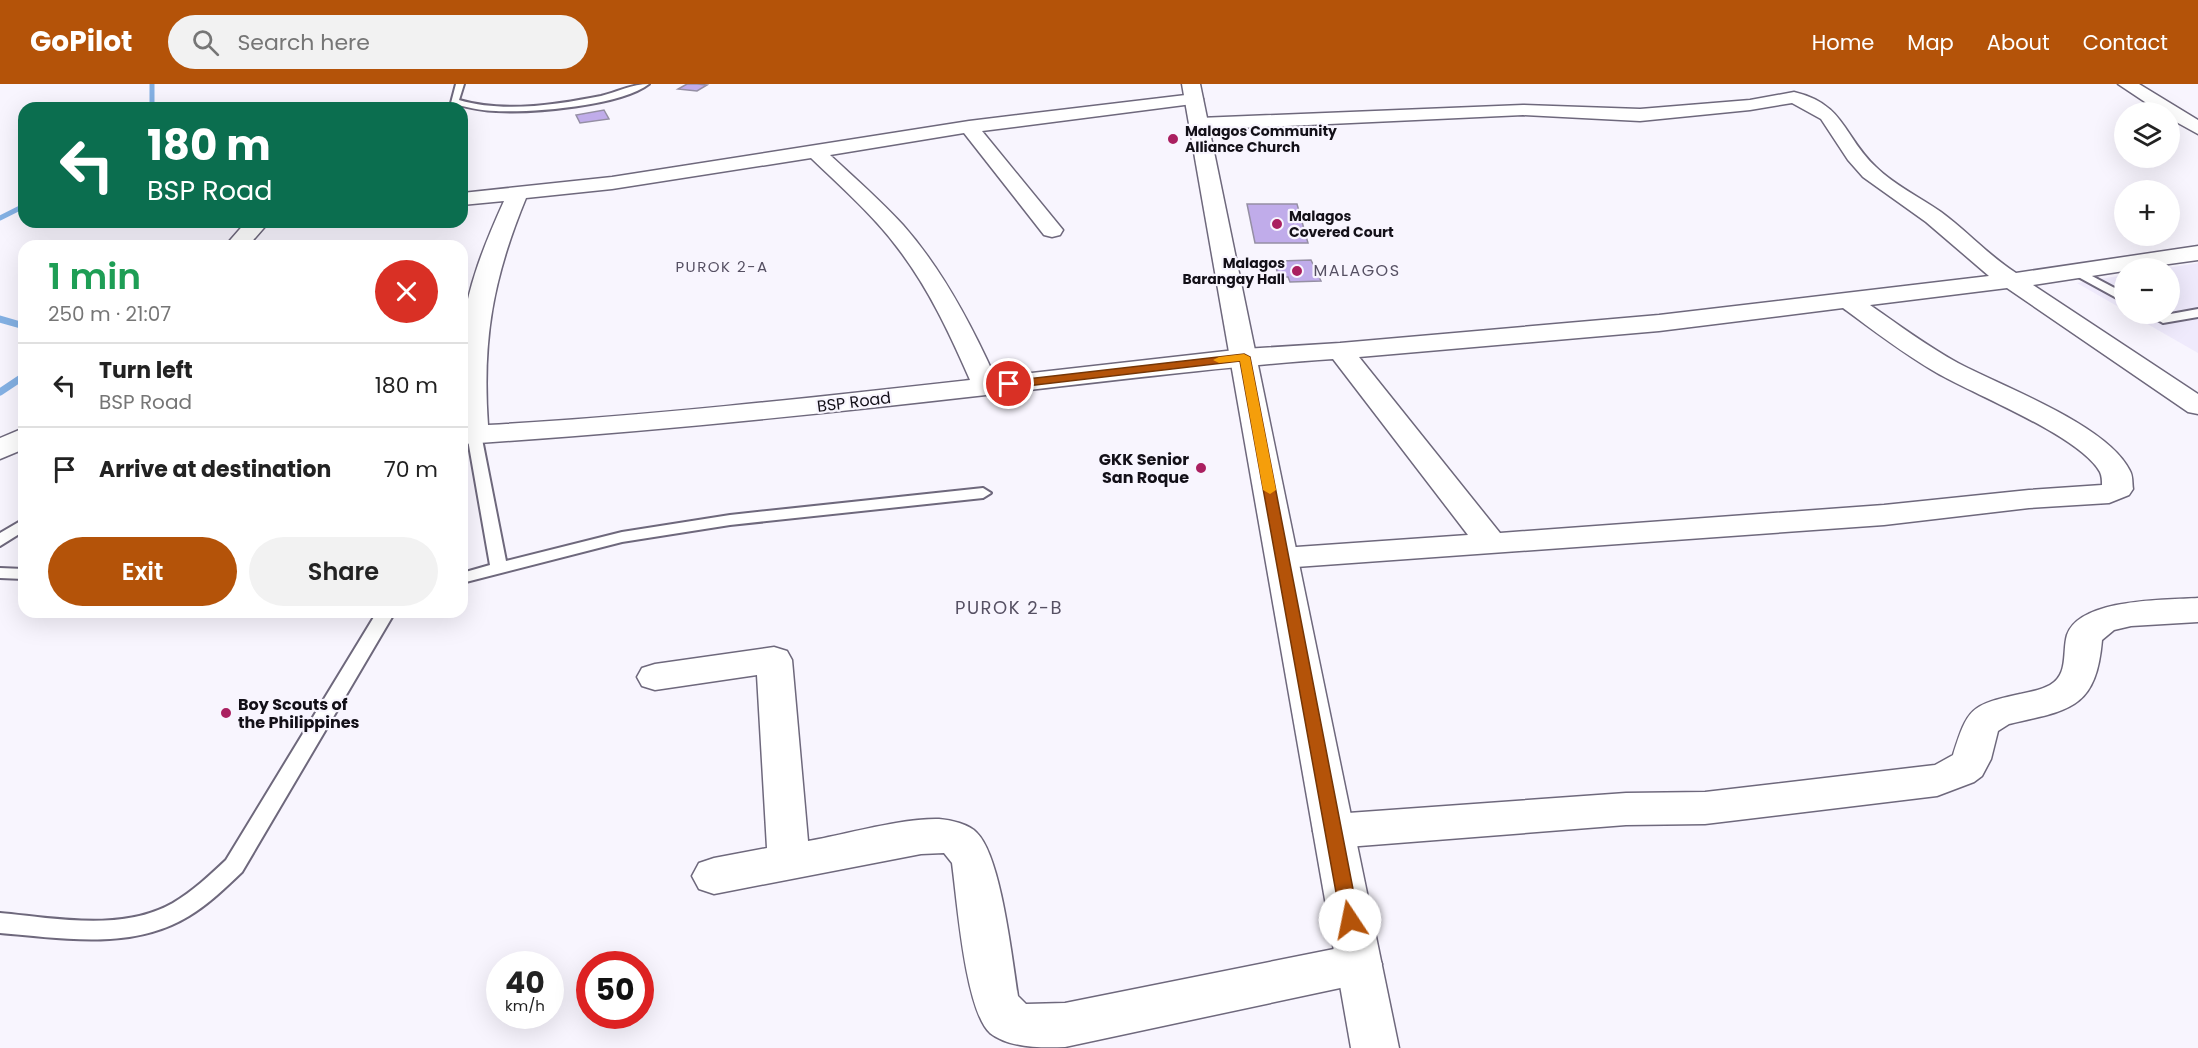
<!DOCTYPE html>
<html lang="en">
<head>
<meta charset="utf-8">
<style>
	body { margin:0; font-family:Poppins,sans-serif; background:#f2f2f2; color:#222; height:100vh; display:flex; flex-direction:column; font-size:22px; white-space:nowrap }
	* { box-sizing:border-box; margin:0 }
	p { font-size:20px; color:#767676 }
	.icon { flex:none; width:33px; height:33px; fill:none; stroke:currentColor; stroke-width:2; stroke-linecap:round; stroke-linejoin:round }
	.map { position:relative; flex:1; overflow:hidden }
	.sheet { position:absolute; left:18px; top:156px; width:450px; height:378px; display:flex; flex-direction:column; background:#fff; border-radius:18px; box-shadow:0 6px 24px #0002 }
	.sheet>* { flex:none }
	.guide { position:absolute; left:18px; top:18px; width:450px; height:126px; border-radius:18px; box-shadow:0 6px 24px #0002; background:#0b6e4f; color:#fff; overflow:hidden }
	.buttons { position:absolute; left:2114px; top:18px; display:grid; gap:12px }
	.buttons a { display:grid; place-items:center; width:66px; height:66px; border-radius:50%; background:#fff; box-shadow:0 6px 24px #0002; font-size:30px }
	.speed { position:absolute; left:486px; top:867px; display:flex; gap:12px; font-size:30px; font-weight:700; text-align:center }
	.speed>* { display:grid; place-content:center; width:78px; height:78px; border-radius:50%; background:#fff; box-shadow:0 6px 24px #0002; line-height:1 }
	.speed small { font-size:15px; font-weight:400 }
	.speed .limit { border:9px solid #d22; background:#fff; color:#111 }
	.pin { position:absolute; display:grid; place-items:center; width:51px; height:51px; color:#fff; margin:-26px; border:3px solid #fff; border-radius:50%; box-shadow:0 2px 6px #0007 }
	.me { position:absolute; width:66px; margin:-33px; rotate:349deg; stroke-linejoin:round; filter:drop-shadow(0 0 4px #0008) }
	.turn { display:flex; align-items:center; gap:21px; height:126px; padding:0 30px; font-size:27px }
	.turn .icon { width:78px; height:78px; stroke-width:2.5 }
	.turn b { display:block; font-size:42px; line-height:51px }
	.round { display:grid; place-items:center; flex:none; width:63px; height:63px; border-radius:32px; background:#f2f2f2 }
	.overview { display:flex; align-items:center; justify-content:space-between; height:102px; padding:0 30px }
	h1 { font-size:36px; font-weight:600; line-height:45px; color:#1e9e55 }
	.primary-button { display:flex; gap:12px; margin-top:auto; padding:12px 30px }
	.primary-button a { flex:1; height:69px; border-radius:36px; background:#b45309; color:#fff; font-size:24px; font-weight:600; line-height:69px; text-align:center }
	.primary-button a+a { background:#f2f2f2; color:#222 }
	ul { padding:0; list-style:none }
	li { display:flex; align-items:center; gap:18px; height:84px; padding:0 30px; border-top:2px solid #e0e0e0 }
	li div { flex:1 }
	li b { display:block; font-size:22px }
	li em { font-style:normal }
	header { display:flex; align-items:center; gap:36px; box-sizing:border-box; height:84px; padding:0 30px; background:#b45309; color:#fff }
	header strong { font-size:28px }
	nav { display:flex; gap:33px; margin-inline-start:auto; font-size:21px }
	.search { width:420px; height:54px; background:#f2f2f2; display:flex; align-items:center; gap:15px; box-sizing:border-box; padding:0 21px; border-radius:33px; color:#767676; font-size:22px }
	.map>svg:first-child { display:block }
	.built { fill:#efeafc }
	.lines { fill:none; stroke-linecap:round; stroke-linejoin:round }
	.stream-far1 { stroke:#84b1e4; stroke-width:5 }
	.stream { stroke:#84b1e4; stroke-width:7 }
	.building { fill:#c0acea; stroke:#958fa4; stroke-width:1.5 }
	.service-casing { stroke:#6e687c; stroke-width:4 }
	.minor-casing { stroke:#6e687c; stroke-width:3 }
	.secondary-casing { stroke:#6e687c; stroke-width:3 }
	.service { fill:#fff; fill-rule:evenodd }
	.minor { fill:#fff; fill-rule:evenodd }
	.secondary { fill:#fff; fill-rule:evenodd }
	.route { fill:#b45309; stroke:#753606; stroke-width:1.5 }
	.slow { fill:#f59e0b }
	.poi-dot { fill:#aa1f60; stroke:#f8f5fe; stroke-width:2 }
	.labels { text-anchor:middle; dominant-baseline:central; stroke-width:4.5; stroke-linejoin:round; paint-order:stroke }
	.far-poi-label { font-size:14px; font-weight:bold; fill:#131018; stroke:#f8f5fe; text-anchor:start }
	.far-neighbourhood-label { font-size:15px; letter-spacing:1.5px; fill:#565063; stroke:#f8f5fe }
	.far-quarter-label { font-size:16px; letter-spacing:1.5px; fill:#565063; stroke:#f8f5fe }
	.street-label { font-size:16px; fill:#131018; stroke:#f8f5fe }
	.poi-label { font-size:16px; font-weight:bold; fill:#131018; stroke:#f8f5fe; text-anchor:end }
	.neighbourhood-label { font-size:18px; letter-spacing:1.5px; fill:#565063; stroke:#f8f5fe }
</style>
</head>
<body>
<header>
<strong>GoPilot</strong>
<div class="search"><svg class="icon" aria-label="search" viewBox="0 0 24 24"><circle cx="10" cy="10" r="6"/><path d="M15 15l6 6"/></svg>Search here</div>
<nav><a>Home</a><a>Map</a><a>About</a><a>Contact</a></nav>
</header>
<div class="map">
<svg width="2198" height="964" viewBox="0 0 2198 964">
	<rect width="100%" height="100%" fill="#f8f5fe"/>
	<!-- built -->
	<path class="built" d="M 2198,179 L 2198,269 L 2130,230 L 2169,230 L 2169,184 L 2166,184 Z
		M 2124,191 L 2124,226 L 2077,199 Z"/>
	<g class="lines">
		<!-- stream-far1 -->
		<path class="stream-far1" d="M 152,0 L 152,24
			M 0,134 L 24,122"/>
		<!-- stream -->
		<path class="stream" d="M 0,235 L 24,242
			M 0,308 L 24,292"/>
	</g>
	<!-- building -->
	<path class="building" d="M 687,0 L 697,0 L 707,1 L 697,7 L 678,5 Z
		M 604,26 L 609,35 L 580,39 L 576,31 Z
		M 1247,120 L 1297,120 L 1308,159 L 1255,159 Z
		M 1311,176 L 1321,197 L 1290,198 L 1288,193 L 1279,193 L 1275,181 L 1283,181 L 1281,177 Z"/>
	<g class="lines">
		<!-- service casing -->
		<g class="service-casing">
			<path id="service" d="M 456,0 L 464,0 L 459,16 C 504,29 555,21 601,12 C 617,8 632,0 649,0 C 621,22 532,29 496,27 C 480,27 466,23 451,19 Z
				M 2075,183 L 2124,209 L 2124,218 L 2071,189 L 2069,187 Z
				M 2198,225 L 2198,233 L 2163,239 L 2147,230 L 2165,231 Z
				M 474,346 L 481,350 L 506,477 L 622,448 L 730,431 L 983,404 L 991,409 L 983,414 L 730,441 L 622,458 L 462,499 L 462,489 L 490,481 L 467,350 Z
				M 24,435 L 24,447 L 0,462 L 0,449 Z
				M 0,484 L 24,485 L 24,495 L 0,494 Z
				M 377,528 L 395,528 L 242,788 C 225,804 209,820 189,832 C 132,867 62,854 0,849 L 0,829 C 55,834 122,848 173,819 C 193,807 209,792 226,776 Z"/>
		</g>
		<!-- minor casing -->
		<g class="minor-casing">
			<path id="minor" d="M 2118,0 L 2139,0 L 2198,36 L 2198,50 L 2169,34 L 2169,28 L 2160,28 Z
				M 1794,8 C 1845,20 1843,52 1876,83 C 1894,101 1920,113 1941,128 C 1967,147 1988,171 2016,189 L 2198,162 L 2198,176 L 2140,184 L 2124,184 L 2124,187 L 2033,201 L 2198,310 L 2198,330 L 2188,328 L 2007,204 L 1870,221 C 1899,241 1927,262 1958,279 C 2003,303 2108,341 2130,387 C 2133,392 2132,399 2133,405 L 2129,411 L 2109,419 L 2029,424 L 1884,441 L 1282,484 L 1270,481 L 1266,474 L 1270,467 L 1282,464 L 1468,451 L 1333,275 C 1217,283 1101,298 986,311 C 812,331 637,349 462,360 C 462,323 459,285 462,249 C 467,203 485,159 504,117 L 462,121 L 462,109 L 612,93 L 969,37 L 1194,10 L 1200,11 L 1203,15 L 1200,19 L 982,47 L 1063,146 L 1060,151 L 1052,153 L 1044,151 L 964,49 L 830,71 C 855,94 880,116 903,141 C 942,185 971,240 995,293 L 1244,265 L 1340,259 L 1659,231 L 1989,192 L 1926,138 L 1863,93 L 1848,76 L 1821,35 L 1792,19 L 1750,26 L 1640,37 L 1523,31 L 1199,46 L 1192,44 L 1190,40 L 1192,36 L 1199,34 L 1523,21 L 1640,25 L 1750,16 ZM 811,74 C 840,102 872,130 897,163 C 928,203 950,250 970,296 C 809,314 649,332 488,341 C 482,255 493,194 526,114 L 612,105 ZM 1843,224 C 1874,247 1904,270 1937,289 C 1975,311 2080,352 2100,388 C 2102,392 2102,397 2102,401 L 2029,406 L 1884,421 L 1500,449 L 1359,273 L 1659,247 Z
				M 246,138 L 269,138 L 248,162 L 225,162 Z
				M 24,344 L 24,365 L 0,375 L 0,354 Z
				M 2198,514 L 2198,538 L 2131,542 L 2114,546 L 2102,556 C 2096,625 2070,626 2009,640 L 1998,647 L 1991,675 L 1982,692 L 1974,698 L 1937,712 L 1705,740 L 1626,741 L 1334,764 L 1319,759 L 1313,747 L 1319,735 L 1334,730 L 1626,709 L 1705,708 L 1935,681 L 1953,671 C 1968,624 1970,621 2020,610 C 2030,608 2041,606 2050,601 C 2069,590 2062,568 2067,551 C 2080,514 2166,516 2198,514 Z
				M 774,563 L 787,567 L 792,576 L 808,757 C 847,750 902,734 939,735 C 951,736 969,740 977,749 C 1001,773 1012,874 1018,912 L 1026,920 L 1065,919 L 1359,860 L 1375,866 L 1382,880 L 1375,894 L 1359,900 L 1065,963 C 1041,964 1009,964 990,949 C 965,926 957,815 952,779 L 944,769 L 921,770 L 714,810 L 699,805 L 692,792 L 699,779 L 714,774 L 767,764 L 757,591 L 655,606 L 642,602 L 637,593 L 642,584 L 655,580 Z"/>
		</g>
		<!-- secondary casing -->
		<g class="secondary-casing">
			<path id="secondary" d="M 1182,0 L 1200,0 L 1399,964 L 1351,964 Z"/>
		</g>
		<!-- service -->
		<use href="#service" class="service"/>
		<!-- minor -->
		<use href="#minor" class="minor"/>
		<!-- secondary -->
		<use href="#secondary" class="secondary"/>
	</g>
	<!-- route -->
	<path class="route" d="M 1244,270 L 1250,273 L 1359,836 L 1357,841 L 1350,844 L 1344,841 L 1341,836 L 1240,277 L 1009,304 L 1004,300 L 1009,297 Z"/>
	<!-- slow -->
	<path class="slow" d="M 1244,270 L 1250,273 L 1276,406 L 1270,410 L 1263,406 L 1240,277 L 1219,279 L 1213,276 L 1219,273 Z"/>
	<!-- markers -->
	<g class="poi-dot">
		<circle cx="1173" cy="55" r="6"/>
		<circle cx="1277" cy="140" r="6"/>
		<circle cx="1297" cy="187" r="6"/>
		<circle cx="1201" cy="384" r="6"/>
		<circle cx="226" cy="629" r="6"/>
	</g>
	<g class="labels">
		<!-- far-poi labels -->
		<g class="far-poi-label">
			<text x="1185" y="47">Malagos Community<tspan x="1185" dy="16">Alliance Church</tspan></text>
			<text x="1289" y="132">Malagos<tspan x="1289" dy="16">Covered Court</tspan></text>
			<text x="1285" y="179" text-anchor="end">Malagos<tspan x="1285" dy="16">Barangay Hall</tspan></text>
		</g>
		<!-- far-neighbourhood labels -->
		<g class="far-neighbourhood-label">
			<text x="722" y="182">PUROK 2-A</text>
		</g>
		<!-- far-quarter labels -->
		<g class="far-quarter-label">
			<text x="1357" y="186">MALAGOS</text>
		</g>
		<!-- street labels -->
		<g class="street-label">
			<text transform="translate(854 318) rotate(-7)">BSP Road</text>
		</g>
		<!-- poi labels -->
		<g class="poi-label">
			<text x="1189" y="375">GKK Senior<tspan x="1189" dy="18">San Roque</tspan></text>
			<text x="238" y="620" text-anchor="start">Boy Scouts of<tspan x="238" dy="18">the Philippines</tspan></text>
		</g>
		<!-- neighbourhood labels -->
		<g class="neighbourhood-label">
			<text x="1009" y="523">PUROK 2-B</text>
		</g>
	</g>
</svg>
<div class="buttons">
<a><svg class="icon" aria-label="layers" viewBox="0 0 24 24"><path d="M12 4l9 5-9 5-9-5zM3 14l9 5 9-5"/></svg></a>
<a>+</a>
<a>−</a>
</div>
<div class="speed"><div>40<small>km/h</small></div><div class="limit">50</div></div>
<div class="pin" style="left:1009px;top:300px;background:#d93025"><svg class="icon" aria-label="arrive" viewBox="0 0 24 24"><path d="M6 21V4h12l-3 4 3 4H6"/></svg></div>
<svg class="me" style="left:1350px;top:836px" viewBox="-20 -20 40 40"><circle r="19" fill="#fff"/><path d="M0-13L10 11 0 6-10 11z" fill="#b45309"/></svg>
<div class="guide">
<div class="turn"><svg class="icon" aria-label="left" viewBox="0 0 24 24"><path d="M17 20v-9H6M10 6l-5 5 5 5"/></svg><div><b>180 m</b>BSP Road</div></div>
</div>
<section class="sheet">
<div class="overview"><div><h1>1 min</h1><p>250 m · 21:07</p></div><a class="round" style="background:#d93025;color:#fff"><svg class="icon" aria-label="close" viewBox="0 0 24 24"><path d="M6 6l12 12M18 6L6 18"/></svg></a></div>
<ul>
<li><svg class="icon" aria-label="left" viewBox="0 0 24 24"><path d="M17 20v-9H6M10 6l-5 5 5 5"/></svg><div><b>Turn left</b><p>BSP Road</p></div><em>180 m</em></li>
<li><svg class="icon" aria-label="arrive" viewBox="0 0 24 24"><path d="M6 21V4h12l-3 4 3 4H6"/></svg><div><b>Arrive at destination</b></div><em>70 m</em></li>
</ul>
<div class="primary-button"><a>Exit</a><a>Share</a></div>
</section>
</div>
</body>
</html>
